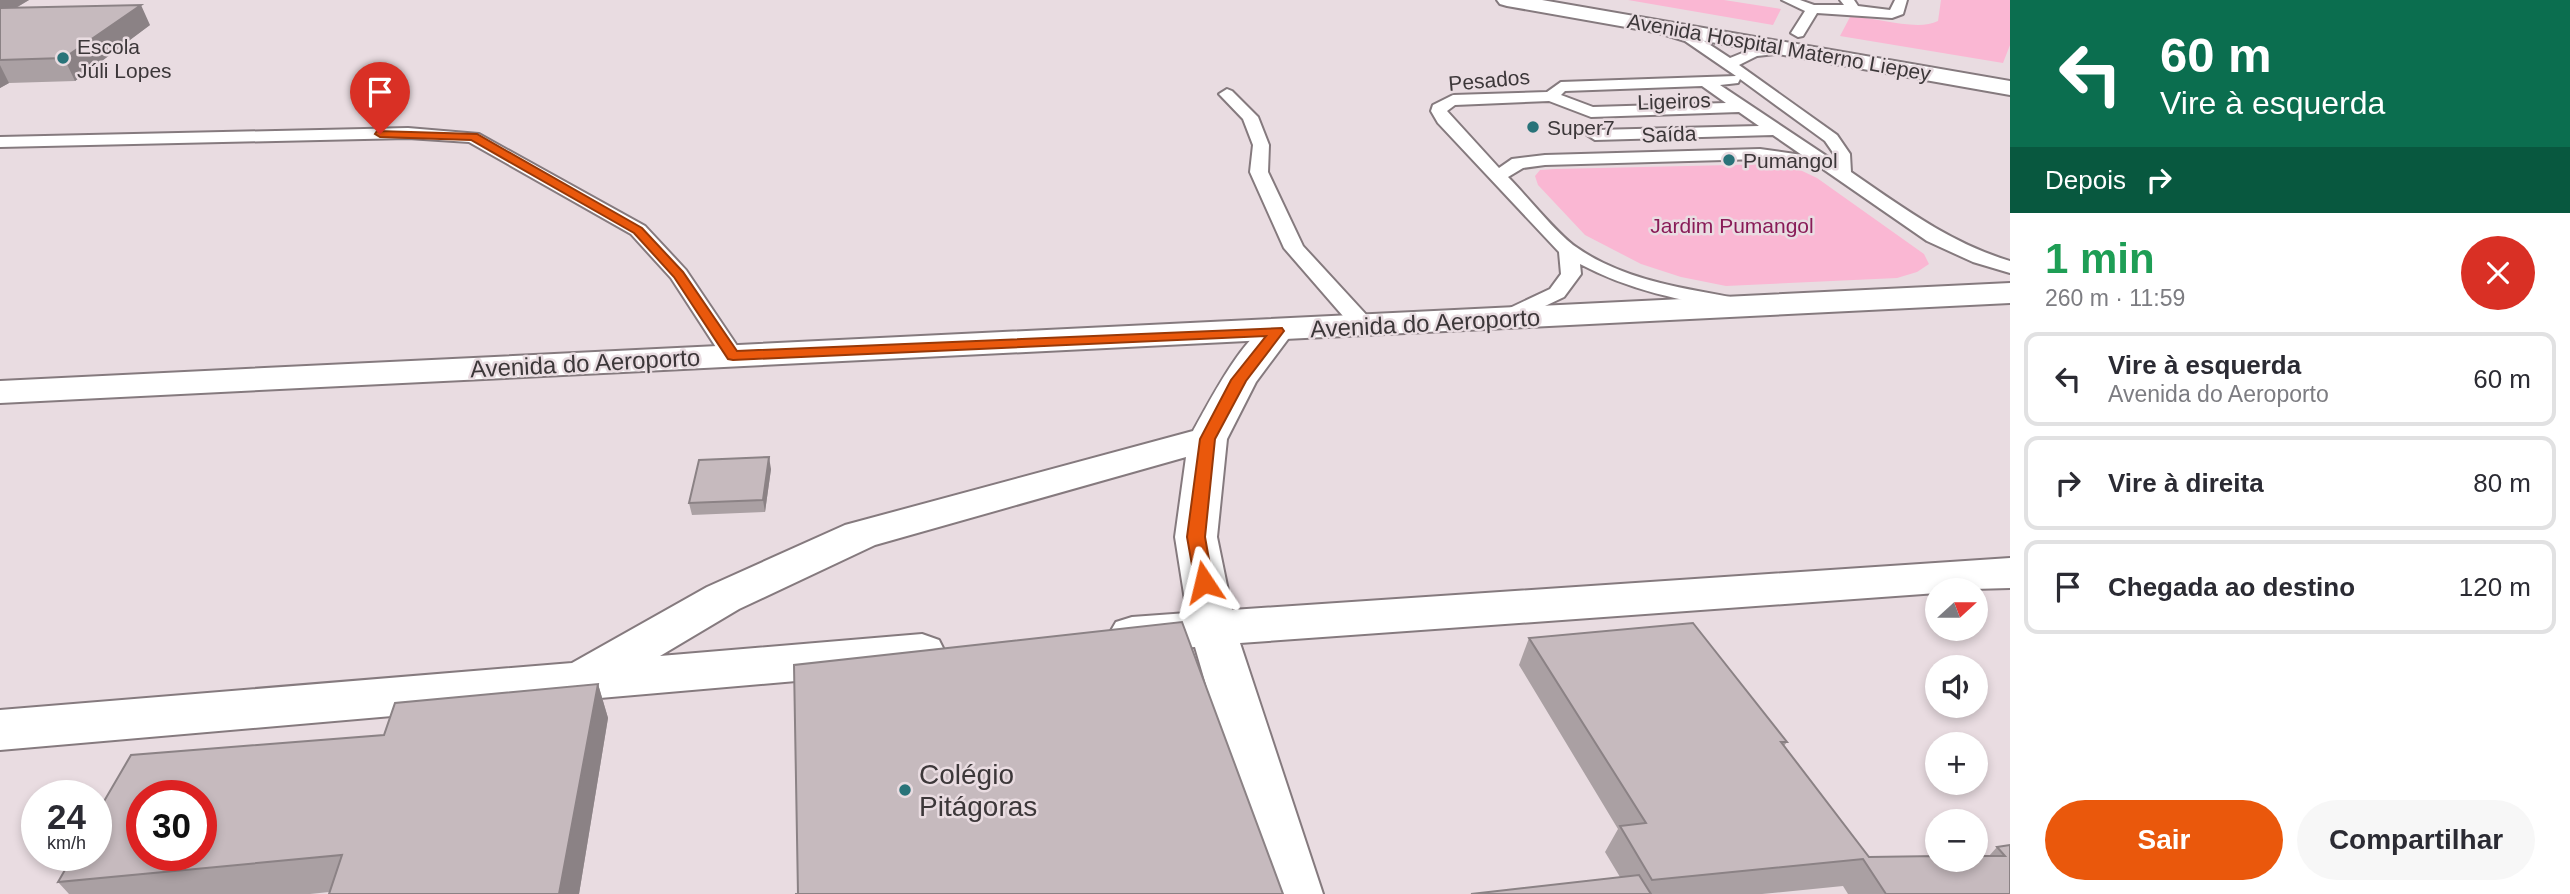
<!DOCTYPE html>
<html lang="pt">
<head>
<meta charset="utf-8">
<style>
	body { margin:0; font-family:Helvetica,sans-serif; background:#f7f7f7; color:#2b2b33; height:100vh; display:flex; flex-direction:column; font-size:26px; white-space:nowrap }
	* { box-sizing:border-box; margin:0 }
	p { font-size:23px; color:#7c7c81 }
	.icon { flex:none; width:38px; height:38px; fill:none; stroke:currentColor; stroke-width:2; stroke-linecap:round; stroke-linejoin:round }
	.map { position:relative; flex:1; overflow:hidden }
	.details { display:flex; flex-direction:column; background:#fff; width:560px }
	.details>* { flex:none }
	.hud { background:#0b6e4f; color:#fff; overflow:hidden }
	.needle { width:46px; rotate:69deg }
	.tools { position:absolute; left:1925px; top:578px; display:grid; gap:14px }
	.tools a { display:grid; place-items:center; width:63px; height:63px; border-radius:50%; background:#fff; box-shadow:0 4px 10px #0003; font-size:35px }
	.speed { position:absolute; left:21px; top:780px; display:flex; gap:14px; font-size:35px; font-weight:700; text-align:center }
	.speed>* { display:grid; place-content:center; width:91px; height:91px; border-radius:50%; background:#fff; box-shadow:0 4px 10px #0003; line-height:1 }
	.speed small { font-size:18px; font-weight:400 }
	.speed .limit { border:10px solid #d22; background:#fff; color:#111 }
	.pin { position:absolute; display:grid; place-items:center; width:60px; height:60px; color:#fff; margin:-72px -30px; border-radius:50% 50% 50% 0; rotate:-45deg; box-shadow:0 0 7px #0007 }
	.pin .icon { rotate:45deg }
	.me { position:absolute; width:77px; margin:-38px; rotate:350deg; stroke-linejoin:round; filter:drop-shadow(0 0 5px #0008) }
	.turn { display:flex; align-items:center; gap:24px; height:147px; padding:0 35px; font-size:32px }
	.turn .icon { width:91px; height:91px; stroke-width:2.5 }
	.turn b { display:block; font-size:49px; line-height:60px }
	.then { display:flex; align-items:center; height:66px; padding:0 35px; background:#0003; gap:14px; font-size:26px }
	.round { display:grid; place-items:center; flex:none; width:74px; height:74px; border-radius:37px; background:#f7f7f7 }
	.summary { display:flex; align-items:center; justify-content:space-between; height:119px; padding:0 35px }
	h1 { font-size:42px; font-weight:800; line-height:52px; color:#1e9e55 }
	.button { display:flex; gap:14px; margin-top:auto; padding:14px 35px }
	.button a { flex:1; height:80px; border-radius:42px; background:#ea580c; color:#fff; font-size:28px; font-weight:800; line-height:80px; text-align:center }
	.button a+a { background:#f7f7f7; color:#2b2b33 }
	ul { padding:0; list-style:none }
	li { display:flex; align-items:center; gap:21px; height:94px; margin:0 14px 10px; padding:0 21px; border:4px solid #e1e1e2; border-radius:14px }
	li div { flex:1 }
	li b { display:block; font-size:26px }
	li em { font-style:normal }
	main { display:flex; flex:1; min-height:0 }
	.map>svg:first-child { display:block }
	.green { fill:#fab7d3 }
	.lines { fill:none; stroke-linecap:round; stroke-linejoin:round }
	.lane-casing { stroke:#857a7e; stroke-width:4 }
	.street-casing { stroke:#857a7e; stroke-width:4 }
	.primary-casing { stroke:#857a7e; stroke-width:4 }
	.lane { fill:#fff; fill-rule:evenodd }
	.street { fill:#fff; fill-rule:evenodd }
	.primary { fill:#fff; fill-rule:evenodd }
	.wall { fill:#aaa0a3 }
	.shaded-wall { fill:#8b8285 }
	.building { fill:#c6babe; stroke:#8b8285; stroke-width:2; fill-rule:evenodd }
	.route { fill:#ea580c; stroke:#983908; stroke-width:2 }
	.poi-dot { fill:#297379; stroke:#e9dce1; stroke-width:2.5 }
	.labels { text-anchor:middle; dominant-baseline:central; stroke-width:5; stroke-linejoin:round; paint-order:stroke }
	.far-poi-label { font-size:21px; fill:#3c3739; stroke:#e9dce1; text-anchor:start }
	.far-street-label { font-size:21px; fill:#3c3739; stroke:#e9dce1 }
	.far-park-label { font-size:21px; fill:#891c58; stroke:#e9dce1 }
	.street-label { font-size:24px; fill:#3c3739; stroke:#e9dce1 }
	.near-poi-label { font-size:28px; fill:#3c3739; stroke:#e9dce1; text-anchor:start }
</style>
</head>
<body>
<main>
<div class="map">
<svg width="2010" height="894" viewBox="0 0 2010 894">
	<rect width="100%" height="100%" fill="#e9dce1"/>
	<!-- green -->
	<path class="green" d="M 1628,0 L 1724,0 L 1781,9 L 1773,25 Z
		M 1941,0 L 2010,0 L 2010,45 L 2003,63 L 1840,36 L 1850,17 C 1875,16 1916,32 1938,21 Z
		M 1775,164 L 1798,169 L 1817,178 L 1924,254 L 1929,264 L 1917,272 L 1897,278 L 1726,286 L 1681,277 L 1641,264 L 1585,235 L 1538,185 L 1535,176 L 1540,170 L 1555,169 Z"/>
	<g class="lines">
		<!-- lane casing -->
		<g class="lane-casing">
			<path id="lane" d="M 1782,0 L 1800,0 L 1814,5 L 1844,5 L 1840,0 L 1854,0 L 1858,6 L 1890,10 L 1895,0 L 1907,0 L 1903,14 L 1892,18 L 1817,13 L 1803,36 L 1798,37 L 1791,33 L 1805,11 Z
				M 1661,25 L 1695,35 L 1730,58 L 1757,47 L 1794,46 L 1794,52 L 1757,56 L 1739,65 L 1837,135 L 1850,154 L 1851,172 C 1902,207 1950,243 2010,261 L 2010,273 L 1973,262 L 1927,241 L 1823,169 L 1760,159 L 1545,165 L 1523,168 L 1508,177 C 1527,196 1556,233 1576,247 C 1623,280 1682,288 1736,298 L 1743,300 L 1746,304 L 1743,308 L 1736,310 C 1680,300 1631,291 1580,264 L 1581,274 L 1564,297 L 1509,323 L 1495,323 L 1491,319 L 1495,315 L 1550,289 L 1561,274 L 1559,252 L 1438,123 L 1431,111 L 1433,105 L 1453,95 L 1547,92 L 1561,82 L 1736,76 L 1685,41 L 1656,32 L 1656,26 ZM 1740,79 L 1825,141 L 1834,154 L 1834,161 L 1720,85 L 1738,83 ZM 1702,86 L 1726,103 L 1593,107 L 1561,95 L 1565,91 ZM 1549,101 L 1591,117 L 1739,112 L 1759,126 L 1595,130 L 1587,135 L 1595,140 L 1773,135 L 1802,155 L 1760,149 L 1545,155 L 1512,159 L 1499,168 L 1447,111 L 1455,105 Z
				M 1227,89 L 1232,91 L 1258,117 L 1269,145 L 1268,172 L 1303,246 L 1372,321 L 1375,326 L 1372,331 L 1356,331 L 1284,248 L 1250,172 L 1253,145 L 1243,119 L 1219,94 Z
				M 408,128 L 479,134 L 645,226 L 686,270 L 744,356 L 741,361 L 725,361 L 671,278 L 631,234 L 469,142 L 408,138 L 0,147 L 0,137 Z"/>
		</g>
		<!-- street casing -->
		<g class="street-casing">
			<path id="street" d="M 1497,0 L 1542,0 L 2010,81 L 2010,95 L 1507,6 L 1500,4 Z
				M 1277,321 L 1289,324 L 1294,331 L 1256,382 L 1227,439 L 1217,537 L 1232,610 L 2010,558 L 2010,588 L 1937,590 L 1937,593 L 1240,643 L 1323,894 L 1267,894 L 1195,647 L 1132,651 L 1116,646 L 1109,634 L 1116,622 L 1132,617 L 1187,613 L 1175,537 L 1186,457 L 875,545 L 739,609 L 660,656 L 922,634 L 939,640 L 945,652 L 939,664 L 922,670 L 0,750 L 0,710 L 572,663 L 707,587 L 845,525 L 1193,431 C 1209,403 1246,328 1277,321 Z"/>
		</g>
		<!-- primary casing -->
		<g class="primary-casing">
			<path id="primary" d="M 2010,283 L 2010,303 L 0,403 L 0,381 Z"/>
		</g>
		<!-- lane -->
		<use href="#lane" class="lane"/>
		<!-- street -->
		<use href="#street" class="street"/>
		<!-- primary -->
		<use href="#primary" class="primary"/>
	</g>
	<!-- wall -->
	<path class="wall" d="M 0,0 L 29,0 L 16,8 L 150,25 L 75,81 L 9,83 L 0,88 Z
		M 771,469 L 765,512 L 692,515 L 689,503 Z
		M 1529,638 L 1787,742 L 1784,746 L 1869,857 L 1989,856 L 1997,847 L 2010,845 L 2010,894 L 1848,894 L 1843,886 L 1762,894 L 1471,894 L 1620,877 L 1605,852 L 1618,829 L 1519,665 Z
		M 598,684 L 608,718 L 579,894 L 329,894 L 329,892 L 310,894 L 69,894 L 58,882 L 384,735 Z"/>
	<!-- shaded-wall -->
	<path class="shaded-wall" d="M 0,0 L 29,0 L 0,17 Z
		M 141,5 L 150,25 L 75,81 L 64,58 Z
		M 0,65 L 9,83 L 0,88 Z
		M 769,457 L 771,469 L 765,512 L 763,500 Z
		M 598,684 L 608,718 L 579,894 L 559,894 Z"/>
	<!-- building -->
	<path class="building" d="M 141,5 L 64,58 L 0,60 L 0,8 Z
		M 769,457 L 763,500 L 689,503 L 699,460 Z
		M 1182,622 L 1283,894 L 795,894 L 798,894 L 794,665 Z
		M 1693,623 L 1787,742 L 1781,742 L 1869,857 L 1937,856 L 1937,859 L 1976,859 L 1976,856 L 2005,856 L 1997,847 L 2010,845 L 2010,894 L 1886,894 L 1863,859 L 1652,880 L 1620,826 L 1646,823 L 1529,638 Z
		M 598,684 L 559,894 L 329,894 L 342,855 L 58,882 L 73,856 L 96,856 L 96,815 L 131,755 L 384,735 L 395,703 ZM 142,796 L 201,796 L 201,856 L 142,856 Z
		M 1639,875 L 1651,894 L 1471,894 Z"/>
	<!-- route -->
	<path class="route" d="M 377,131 L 477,134 L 642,228 L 683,272 L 737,351 L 1282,328 L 1284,331 L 1246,381 L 1215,439 L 1205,537 L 1213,582 L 1211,587 L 1198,587 L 1195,582 L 1187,537 L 1200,439 L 1231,380 L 1266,336 L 733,360 L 728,359 L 674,277 L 634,233 L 471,140 L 380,137 L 375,134 Z"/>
	<!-- markers -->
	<g class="poi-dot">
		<circle cx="63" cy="58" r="7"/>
		<circle cx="1533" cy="127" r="7"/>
		<circle cx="1729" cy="160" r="7"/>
		<circle cx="905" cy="790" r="7"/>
	</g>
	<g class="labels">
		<!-- far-poi labels -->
		<g class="far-poi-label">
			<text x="77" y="46">Escola<tspan x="77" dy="24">Júli Lopes</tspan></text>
			<text x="1547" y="127">Super7</text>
			<text x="1743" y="160">Pumangol</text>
		</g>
		<!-- far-street labels -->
		<g class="far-street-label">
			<text transform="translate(1779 47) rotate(10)">Avenida Hospital Materno Liepey</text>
			<text transform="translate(1489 80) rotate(-5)">Pesados</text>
			<text transform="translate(1674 101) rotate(-2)">Ligeiros</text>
			<text transform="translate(1669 134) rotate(-2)">Saída</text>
		</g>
		<!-- far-park labels -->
		<g class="far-park-label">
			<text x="1732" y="225">Jardim Pumangol</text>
		</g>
		<!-- street labels -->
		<g class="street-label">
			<text transform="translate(1425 323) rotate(-3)">Avenida do Aeroporto</text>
			<text transform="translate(585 363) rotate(-3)">Avenida do Aeroporto</text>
		</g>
		<!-- near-poi labels -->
		<g class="near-poi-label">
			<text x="919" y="774">Colégio<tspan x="919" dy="32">Pitágoras</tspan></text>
		</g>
	</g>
</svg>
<div class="tools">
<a><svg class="needle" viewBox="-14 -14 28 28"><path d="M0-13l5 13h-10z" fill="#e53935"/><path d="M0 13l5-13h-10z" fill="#7c7c81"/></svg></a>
<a><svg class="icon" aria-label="sound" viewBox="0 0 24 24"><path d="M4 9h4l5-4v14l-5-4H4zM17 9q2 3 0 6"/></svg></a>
<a>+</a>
<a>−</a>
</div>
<div class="speed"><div>24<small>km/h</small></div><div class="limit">30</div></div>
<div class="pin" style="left:380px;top:134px;background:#d93025"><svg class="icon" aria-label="arrive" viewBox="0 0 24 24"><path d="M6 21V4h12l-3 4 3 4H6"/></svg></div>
<svg class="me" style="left:1204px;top:582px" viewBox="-20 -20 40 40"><path d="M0-17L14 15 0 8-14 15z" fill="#ea580c" stroke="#fff" stroke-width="4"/></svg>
</div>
<section class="details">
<div class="hud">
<div class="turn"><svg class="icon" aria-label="left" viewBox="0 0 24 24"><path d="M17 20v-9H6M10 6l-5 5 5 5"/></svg><div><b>60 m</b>Vire à esquerda</div></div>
<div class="then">Depois<svg class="icon" aria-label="right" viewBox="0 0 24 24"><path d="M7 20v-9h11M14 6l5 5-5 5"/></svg></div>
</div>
<div class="summary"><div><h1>1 min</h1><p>260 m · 11:59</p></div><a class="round" style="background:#d93025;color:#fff"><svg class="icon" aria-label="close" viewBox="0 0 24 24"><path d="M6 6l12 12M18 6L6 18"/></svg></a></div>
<ul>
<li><svg class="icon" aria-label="left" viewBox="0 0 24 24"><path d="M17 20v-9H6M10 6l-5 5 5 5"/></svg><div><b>Vire à esquerda</b><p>Avenida do Aeroporto</p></div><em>60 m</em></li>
<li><svg class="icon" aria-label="right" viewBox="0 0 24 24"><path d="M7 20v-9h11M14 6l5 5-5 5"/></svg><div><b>Vire à direita</b></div><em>80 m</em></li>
<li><svg class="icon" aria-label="arrive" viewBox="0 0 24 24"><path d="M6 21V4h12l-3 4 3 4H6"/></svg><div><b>Chegada ao destino</b></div><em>120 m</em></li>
</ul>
<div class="button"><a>Sair</a><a>Compartilhar</a></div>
</section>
</main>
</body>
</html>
